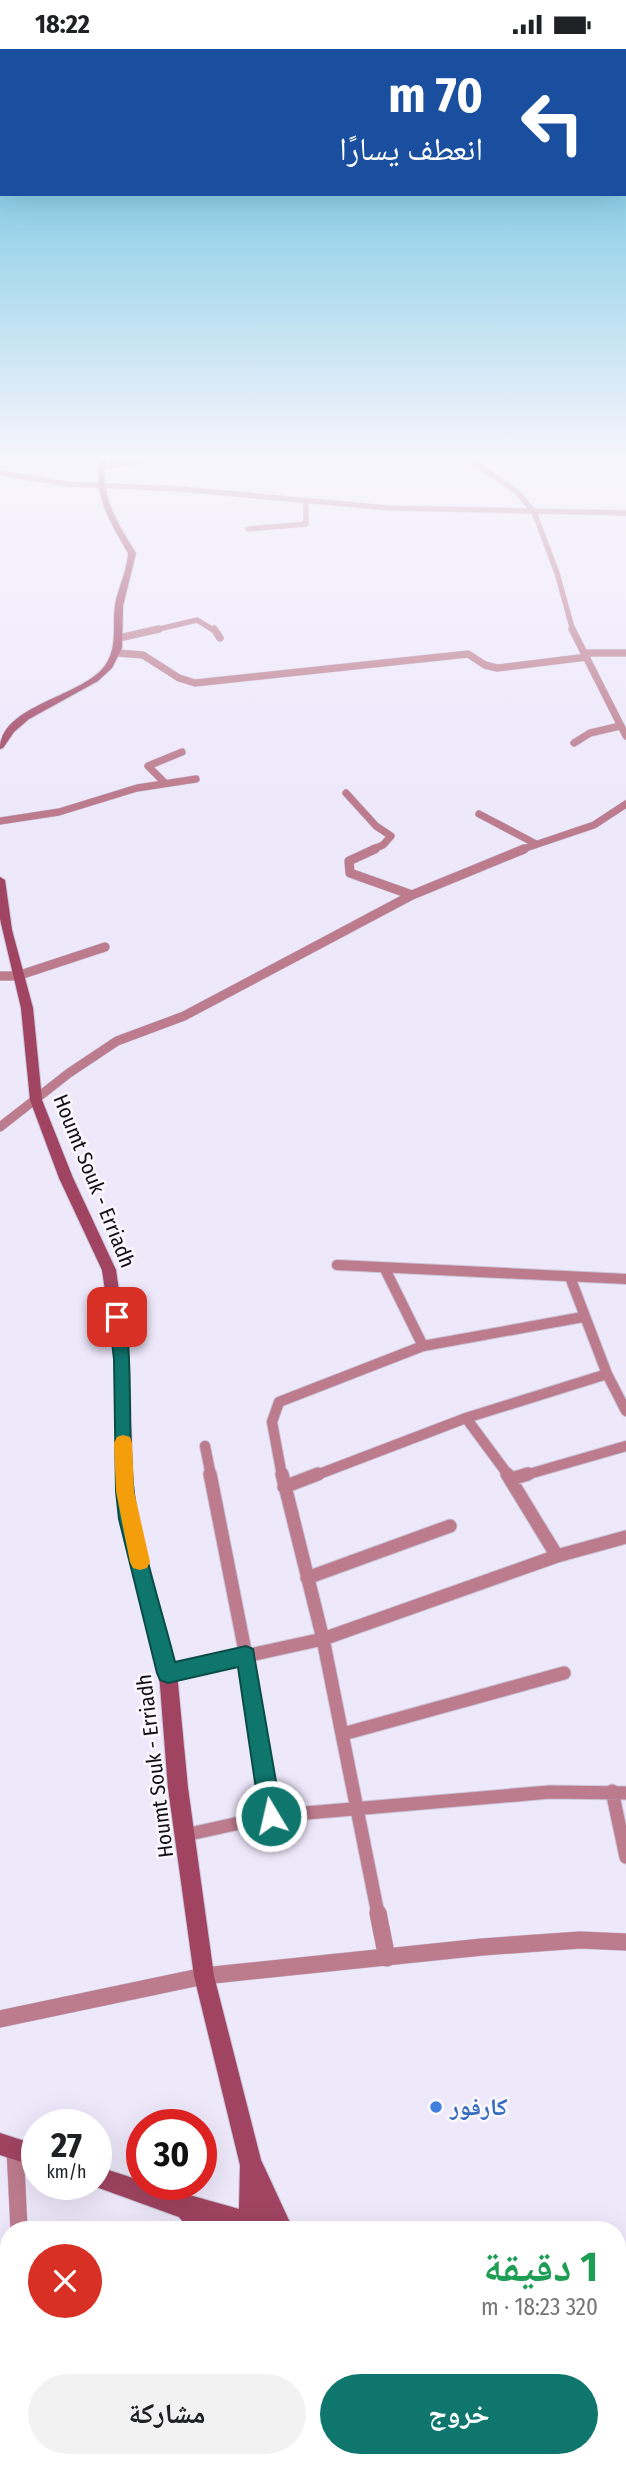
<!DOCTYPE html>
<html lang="ar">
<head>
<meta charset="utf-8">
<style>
	body { margin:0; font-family:"Fira Sans Condensed","Noto Naskh Arabic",sans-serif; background:#f2f2f2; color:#202124; direction:rtl; height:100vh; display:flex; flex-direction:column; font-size:26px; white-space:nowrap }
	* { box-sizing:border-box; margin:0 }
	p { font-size:23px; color:#757577 }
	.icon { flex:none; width:38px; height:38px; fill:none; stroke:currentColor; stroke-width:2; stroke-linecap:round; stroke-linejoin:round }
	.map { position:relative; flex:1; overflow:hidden; direction:ltr }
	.sheet { position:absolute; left:0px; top:2172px; width:626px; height:247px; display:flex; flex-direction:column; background:#fff; border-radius:28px 28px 0 0; box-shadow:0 7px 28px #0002; direction:rtl }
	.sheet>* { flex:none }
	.top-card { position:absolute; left:0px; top:0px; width:626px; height:147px; box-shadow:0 7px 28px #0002; direction:rtl; background:#1a4fa0; color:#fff; overflow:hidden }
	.speed { position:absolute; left:21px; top:2060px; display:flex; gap:14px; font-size:35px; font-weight:700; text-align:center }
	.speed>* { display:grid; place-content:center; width:91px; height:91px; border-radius:50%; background:#fff; box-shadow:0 7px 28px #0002; line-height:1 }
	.speed small { font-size:18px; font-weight:400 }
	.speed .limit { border:10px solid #d22; background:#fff; color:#111 }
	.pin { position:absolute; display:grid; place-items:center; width:60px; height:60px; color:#fff; margin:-30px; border-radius:14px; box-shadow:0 4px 10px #0006 }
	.me { position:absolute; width:77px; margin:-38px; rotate:351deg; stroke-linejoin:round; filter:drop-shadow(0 0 5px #0008) }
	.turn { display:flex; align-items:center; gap:24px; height:147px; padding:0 28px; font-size:32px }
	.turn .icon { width:91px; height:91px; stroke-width:2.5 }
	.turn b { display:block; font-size:49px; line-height:60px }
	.round { display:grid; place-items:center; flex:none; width:74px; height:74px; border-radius:37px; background:#f2f2f2 }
	.head { display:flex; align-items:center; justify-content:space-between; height:119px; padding:0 28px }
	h1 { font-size:42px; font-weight:700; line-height:52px; color:#1e9e55 }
	.primary-button { display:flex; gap:14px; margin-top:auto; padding:14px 28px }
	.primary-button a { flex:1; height:80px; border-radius:42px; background:#0f766e; color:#fff; font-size:28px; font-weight:700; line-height:80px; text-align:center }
	.primary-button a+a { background:#f2f2f2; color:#202124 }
	.status { display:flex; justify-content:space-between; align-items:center; height:49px; padding:0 35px; background:#fff; direction:ltr }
	.status svg { height:19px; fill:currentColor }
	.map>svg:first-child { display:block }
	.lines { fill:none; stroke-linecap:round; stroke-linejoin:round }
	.street-far5-casing { stroke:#cbc5d7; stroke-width:6 }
	.street-far4-casing { stroke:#cbc5d7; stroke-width:8 }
	.street-far3-casing { stroke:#cbc5d7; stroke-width:10 }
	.street-far2-casing { stroke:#cbc5d7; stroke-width:12 }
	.street-far1-casing { stroke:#cbc5d7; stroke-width:15 }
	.street-casing { stroke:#cbc5d7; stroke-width:18 }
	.secondary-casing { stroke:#cbc5d7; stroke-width:2 }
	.street-far5 { stroke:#bd7c8e; stroke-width:5 }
	.street-far4 { stroke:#bd7c8e; stroke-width:7 }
	.street-far3 { stroke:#bd7c8e; stroke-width:9 }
	.street-far2 { stroke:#bd7c8e; stroke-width:10 }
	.street-far1 { stroke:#bd7c8e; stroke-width:13 }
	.street { stroke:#bd7c8e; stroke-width:17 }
	.secondary { fill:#a04462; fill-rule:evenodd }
	.route { fill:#0f766e; stroke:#0a4d48; stroke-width:2 }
	.slow { fill:#f59e0b }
	.shop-dot { fill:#3f7fe0; stroke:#faf8fe; stroke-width:2.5 }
	.labels { text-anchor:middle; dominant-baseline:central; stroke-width:5; stroke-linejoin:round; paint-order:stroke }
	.street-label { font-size:21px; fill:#120e18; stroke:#faf8fe }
	.near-shop-label { font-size:24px; font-weight:bold; fill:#366cbe; stroke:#faf8fe; text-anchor:start }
</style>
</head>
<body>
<div class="status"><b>18:22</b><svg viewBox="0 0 49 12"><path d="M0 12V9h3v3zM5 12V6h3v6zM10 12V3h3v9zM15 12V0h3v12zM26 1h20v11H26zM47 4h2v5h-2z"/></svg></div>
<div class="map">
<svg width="626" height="2417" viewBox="0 0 626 2417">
	<rect width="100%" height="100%" fill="#eee8fb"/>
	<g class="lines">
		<!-- street-far5 casing -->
		<g class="street-far5-casing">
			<path id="street-far5" d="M 462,406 L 516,442 L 534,463 L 557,524 L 573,582
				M 100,418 L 195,406
				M 0,424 L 67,435 L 181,440 L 388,459 L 626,464
				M 248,480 L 306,475 L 306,453
				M 151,582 L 197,571 L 215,582"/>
		</g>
		<!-- street-far4 casing -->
		<g class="street-far4-casing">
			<path id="street-far4" d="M 214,580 L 220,589
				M 572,580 L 626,687
				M 119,589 L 159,580
				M 117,604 L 143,606 L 179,629 L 195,634 L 468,605 L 485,616 L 497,619 L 587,608
				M 586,604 L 626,604
				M 574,694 L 590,684 L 620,677
				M 164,733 L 148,717 L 182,703
				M 346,744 L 376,777 L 391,787 L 383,796 L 371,801
				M 479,765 L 536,795
				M 0,772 L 59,763 L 137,739 L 196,730
				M 520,801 L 594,776 L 626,755"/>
		</g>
		<!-- street-far3 casing -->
		<g class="street-far3-casing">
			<path id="street-far3" d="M 375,800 L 349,812 L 350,824 L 412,846
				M 0,927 L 17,927 L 105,898
				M 0,1078 L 69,1024 L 117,992 L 184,967 L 412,846 L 524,800"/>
		</g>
		<!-- street-far2 casing -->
		<g class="street-far2-casing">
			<path id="street-far2" d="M 337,1216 L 626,1230
				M 385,1220 L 423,1297
				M 570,1228 L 607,1325 L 626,1362
				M 466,1369 L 509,1427
				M 205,1397 L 211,1427
				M 282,1427 L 272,1373 L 279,1353 L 423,1297 L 583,1268
				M 314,1427 L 466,1369 L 607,1325
				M 522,1427 L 626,1397"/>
		</g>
		<!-- street-far1 casing -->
		<g class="street-far1-casing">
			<path id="street-far1" d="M 282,1425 L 323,1590 L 378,1865
				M 507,1425 L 557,1507
				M 511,1430 L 528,1425
				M 284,1438 L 318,1425
				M 307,1529 L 450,1477
				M 168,1624 L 323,1590 L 557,1507 L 626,1488
				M 343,1685 L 564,1624
				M 612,1742 L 626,1808
				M 271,1767 L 550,1743 L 626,1744
				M 185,1786 L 271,1767 L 246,1607 L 210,1425"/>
		</g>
		<!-- street casing -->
		<g class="street-casing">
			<path id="street" d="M 378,1864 L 387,1909
				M 0,1970 L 204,1927 L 482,1898 L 580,1891 L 626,1893
				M 15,2099 L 19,2180
				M 413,2410 L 414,2417
				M 591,2410 L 592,2417
				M 205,2417 L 217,2410"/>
		</g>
		<!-- secondary casing -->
		<g class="secondary-casing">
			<path id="secondary" d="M 101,406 L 107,406 C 97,443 117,473 136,504 L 123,557 L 122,599 L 112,619 L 98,632 L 29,670 L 14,683 L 3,699 L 0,700 C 0,655 85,648 106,615 C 119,595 111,573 116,551 C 120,535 127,521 128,504 C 110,473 91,443 101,406 Z
				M 0,828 L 5,831 L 12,881 L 33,959 L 42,1051 L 73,1129 L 116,1221 L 129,1310 L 133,1442 L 137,1470 L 177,1624 L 188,1739 L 214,1927 L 261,2111 L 293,2180 L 270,2180 L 266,2177 L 260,2180 C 237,2180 193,2188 179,2168 L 88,2135 L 96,2135 L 96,2117 L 142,2132 L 142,2135 L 150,2135 L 239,2160 L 240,2116 L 194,1927 L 168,1739 L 159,1624 L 121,1470 L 117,1442 L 115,1310 L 102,1221 L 59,1129 L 30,1051 L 21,959 L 0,870 Z
				M 0,2084 L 37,2096 L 37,2118 L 0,2106 Z
				M 618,2316 L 626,2319 L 626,2344 L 618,2341 Z
				M 248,2410 L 274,2410 L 275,2417 L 249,2417 Z"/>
		</g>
		<!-- street-far5 -->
		<use href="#street-far5" class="street-far5"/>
		<!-- street-far4 -->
		<use href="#street-far4" class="street-far4"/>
		<!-- street-far3 -->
		<use href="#street-far3" class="street-far3"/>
		<!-- street-far2 -->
		<use href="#street-far2" class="street-far2"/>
		<!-- street-far1 -->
		<use href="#street-far1" class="street-far1"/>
		<!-- street -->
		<use href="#street" class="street"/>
		<!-- secondary -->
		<use href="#secondary" class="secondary"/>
	</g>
	<!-- sky -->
	<linearGradient id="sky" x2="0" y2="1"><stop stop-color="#53badb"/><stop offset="0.55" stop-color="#f7f5fd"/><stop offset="1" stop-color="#f7f5fd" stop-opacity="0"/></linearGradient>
	<rect width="626" height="744" fill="url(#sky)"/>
	<!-- route -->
	<path class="route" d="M 117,1262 L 126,1268 C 133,1327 127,1387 134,1445 C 142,1502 161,1558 175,1613 L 246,1597 L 253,1600 L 282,1767 L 279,1775 L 271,1778 L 264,1775 L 260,1767 L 238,1618 L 168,1634 L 160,1631 L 157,1624 L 119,1470 L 116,1442 L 114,1310 L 109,1268 Z"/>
	<!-- slow -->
	<path class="slow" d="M 123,1386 L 130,1388 L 132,1394 L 134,1442 L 150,1513 L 147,1519 L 140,1521 L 133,1519 L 130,1513 L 116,1442 L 114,1394 L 117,1388 Z"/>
	<!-- markers -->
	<circle class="shop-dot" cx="436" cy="2058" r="7"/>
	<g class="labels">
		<!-- street labels -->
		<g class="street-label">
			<text transform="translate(94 1132) rotate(68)">Houmt Souk - Erriadh</text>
			<text transform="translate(155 1717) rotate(-97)">Houmt Souk - Erriadh</text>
		</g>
		<!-- near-shop labels -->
		<g class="near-shop-label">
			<text x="450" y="2058">كارفور</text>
		</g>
	</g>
</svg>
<div class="speed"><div>27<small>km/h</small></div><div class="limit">30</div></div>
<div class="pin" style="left:117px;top:1268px;background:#d93025"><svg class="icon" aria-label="arrive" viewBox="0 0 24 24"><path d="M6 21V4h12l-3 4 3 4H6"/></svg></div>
<svg class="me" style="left:271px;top:1767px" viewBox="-20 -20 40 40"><circle r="17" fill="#0f766e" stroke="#fff" stroke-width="3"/><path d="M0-11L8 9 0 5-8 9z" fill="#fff"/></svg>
<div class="top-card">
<div class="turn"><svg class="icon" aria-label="left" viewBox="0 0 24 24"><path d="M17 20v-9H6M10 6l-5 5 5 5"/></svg><div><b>70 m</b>انعطف يسارًا</div></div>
</div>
<section class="sheet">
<div class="head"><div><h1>1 دقيقة</h1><p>320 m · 18:23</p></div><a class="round" style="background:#d93025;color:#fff"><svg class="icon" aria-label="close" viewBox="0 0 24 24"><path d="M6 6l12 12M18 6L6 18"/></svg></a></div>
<div class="primary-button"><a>خروج</a><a>مشاركة</a></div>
</section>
</div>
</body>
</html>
